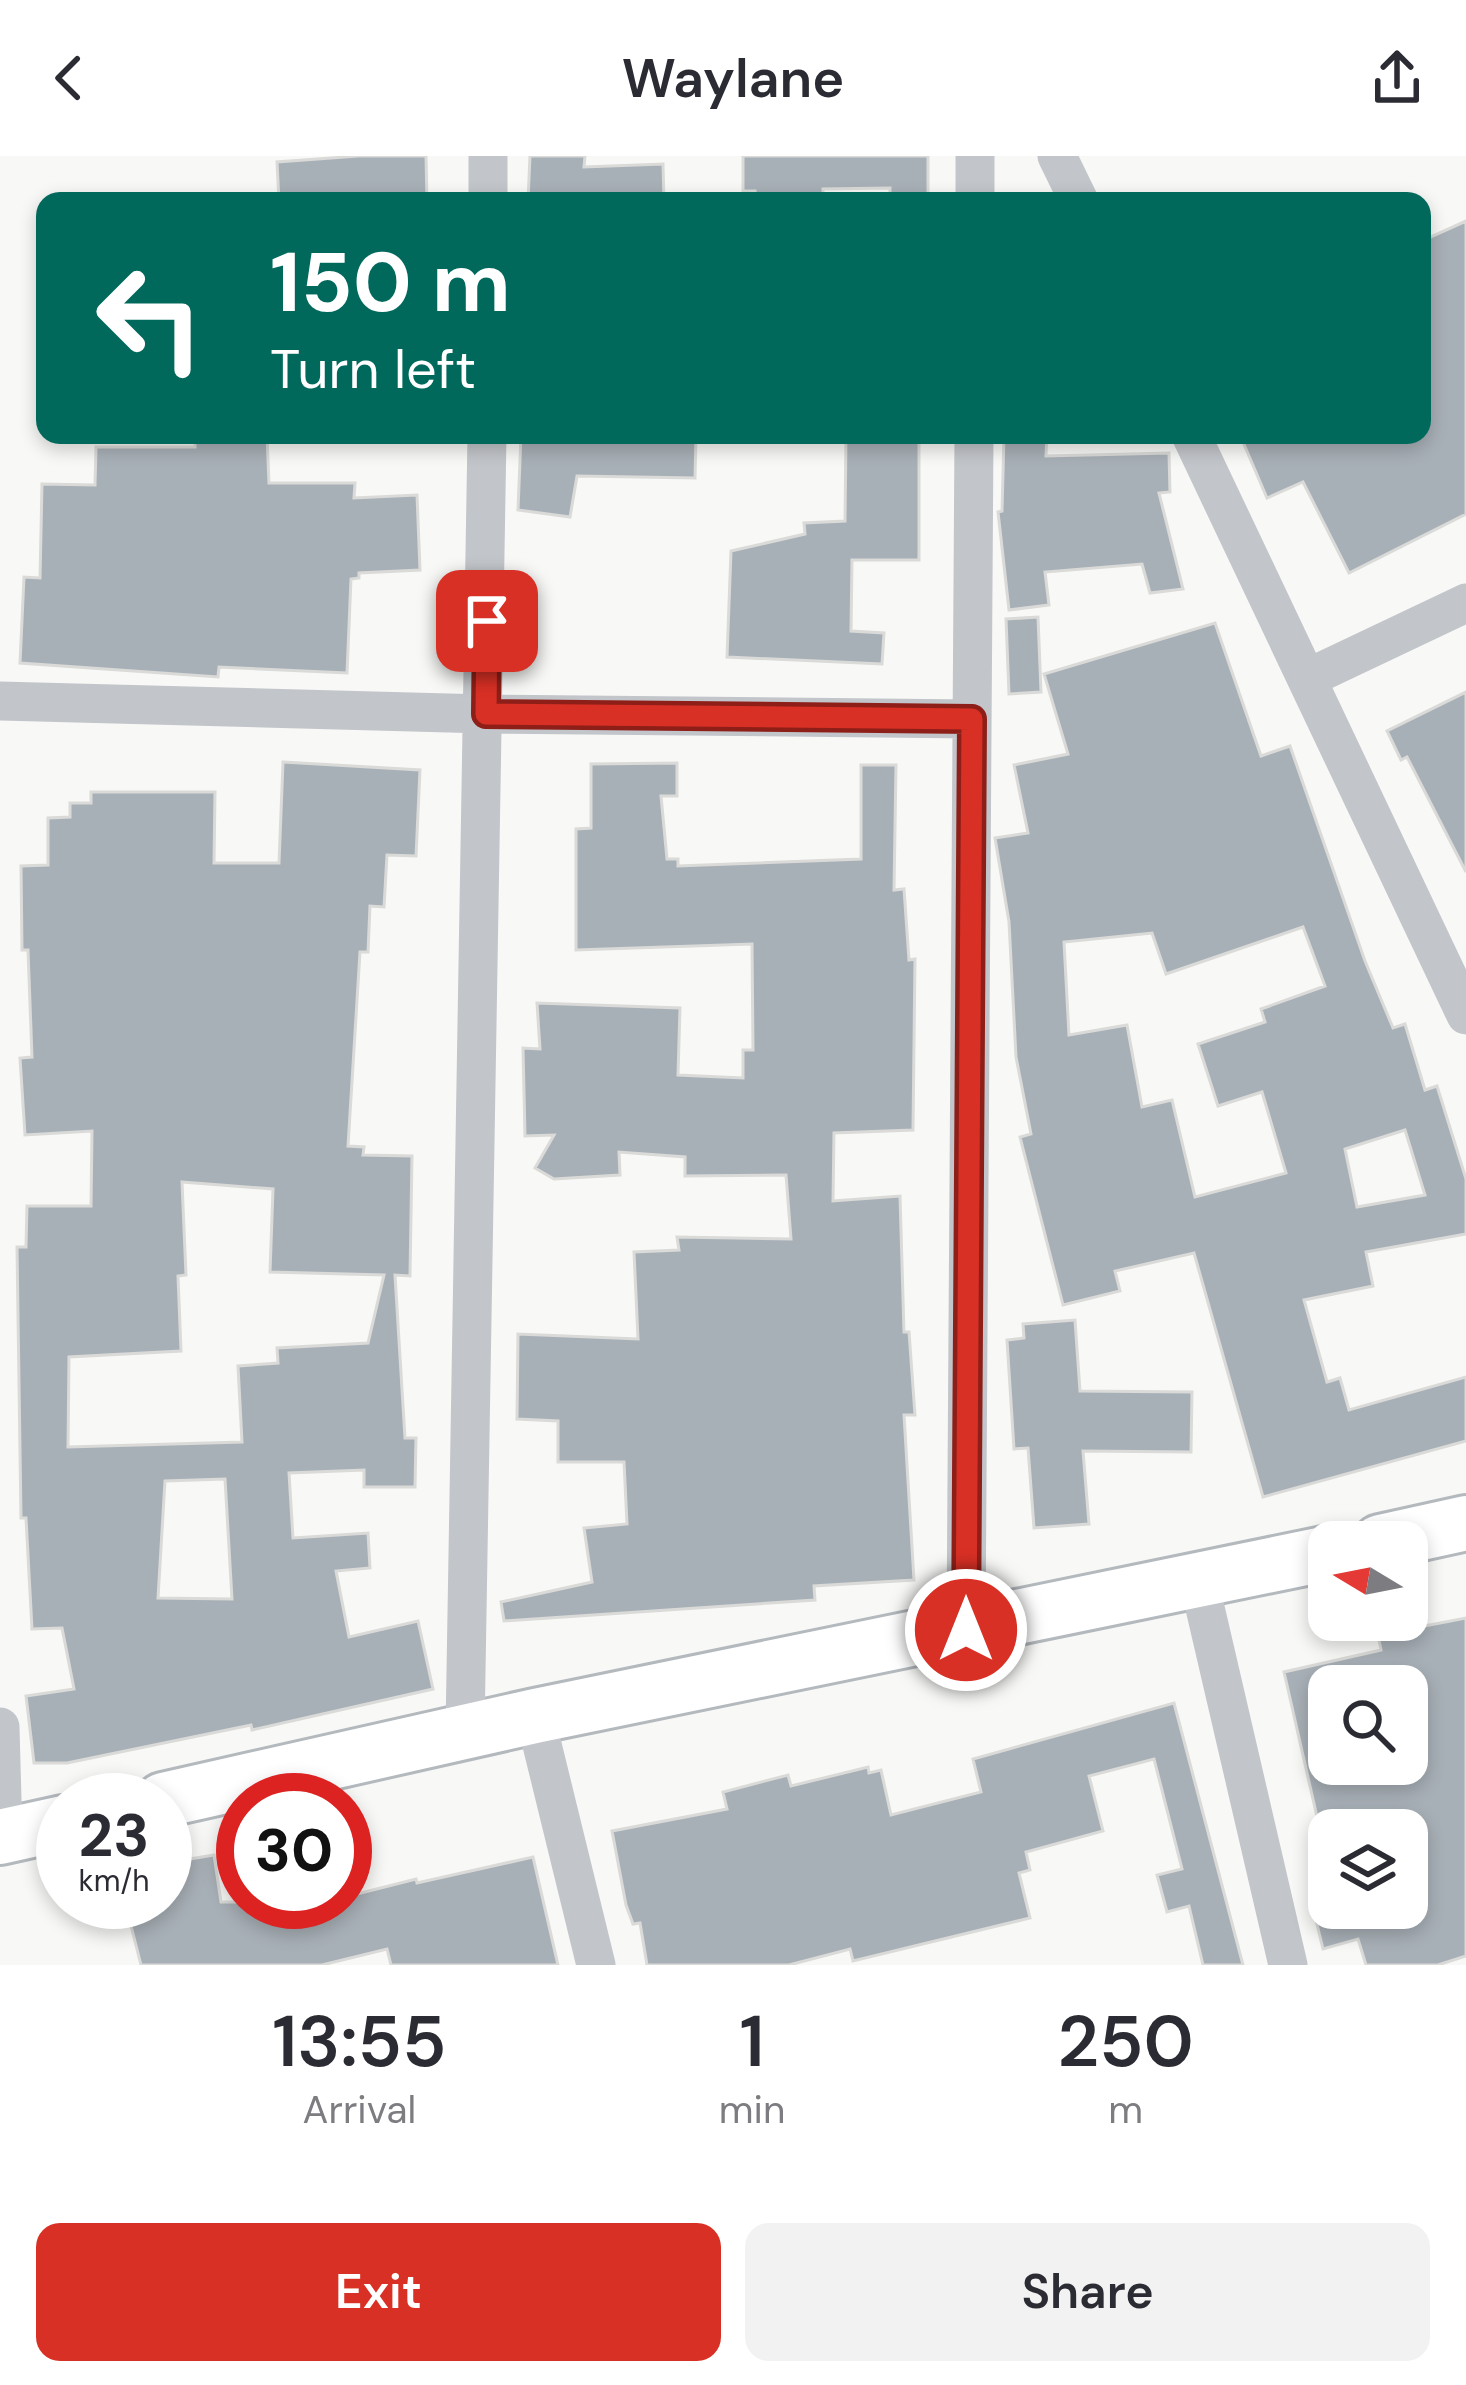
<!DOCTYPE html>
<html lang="en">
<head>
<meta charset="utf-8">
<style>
	body { margin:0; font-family:"DM Sans",sans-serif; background:#f2f2f3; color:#2b2b33; height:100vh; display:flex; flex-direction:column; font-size:45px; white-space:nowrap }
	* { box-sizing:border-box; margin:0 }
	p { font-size:39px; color:#7c7c81 }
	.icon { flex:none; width:66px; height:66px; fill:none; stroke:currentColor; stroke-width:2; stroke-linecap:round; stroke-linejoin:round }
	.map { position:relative; height:1809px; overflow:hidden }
	.sheet { display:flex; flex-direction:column; background:#fff; flex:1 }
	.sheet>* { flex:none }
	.banner { position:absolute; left:36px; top:36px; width:1395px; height:252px; border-radius:24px; box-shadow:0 6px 18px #0003; background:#00695c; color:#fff; overflow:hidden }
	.needle { width:78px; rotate:280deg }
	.controls { position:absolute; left:1308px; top:1365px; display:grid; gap:24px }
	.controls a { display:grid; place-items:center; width:120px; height:120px; border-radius:24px; background:#fff; box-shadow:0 6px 18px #0003; font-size:60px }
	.speed { position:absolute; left:36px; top:1617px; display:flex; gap:24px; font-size:60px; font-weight:700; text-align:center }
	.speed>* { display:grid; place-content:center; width:156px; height:156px; border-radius:50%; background:#fff; box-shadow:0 6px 18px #0003; line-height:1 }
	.speed small { font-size:30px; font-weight:400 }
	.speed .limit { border:18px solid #d22; background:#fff; color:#111 }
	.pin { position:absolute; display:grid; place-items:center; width:102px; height:102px; color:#fff; margin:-51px; border-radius:24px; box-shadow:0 6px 18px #0006 }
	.me { position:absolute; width:132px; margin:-66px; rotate:0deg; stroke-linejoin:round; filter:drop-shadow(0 0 9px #0008) }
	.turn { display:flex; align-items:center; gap:42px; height:252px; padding:0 36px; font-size:54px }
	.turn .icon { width:156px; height:156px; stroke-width:2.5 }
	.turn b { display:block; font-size:84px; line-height:102px }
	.eta { display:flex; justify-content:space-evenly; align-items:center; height:204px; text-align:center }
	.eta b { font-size:72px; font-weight:600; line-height:84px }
	.button { display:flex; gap:24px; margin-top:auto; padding:24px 36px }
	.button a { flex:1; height:138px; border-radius:24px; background:#d93025; color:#fff; font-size:48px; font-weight:600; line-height:138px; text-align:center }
	.button a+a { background:#f2f2f3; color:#2b2b33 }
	header { display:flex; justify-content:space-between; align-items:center; height:156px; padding:0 36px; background:#fff; font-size:54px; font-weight:600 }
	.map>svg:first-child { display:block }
	.building { fill:#a8b0b7; stroke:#dadad8; stroke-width:3; fill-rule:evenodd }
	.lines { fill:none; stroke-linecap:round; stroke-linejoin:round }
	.secondary-casing { stroke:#b4b9be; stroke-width:60 }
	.street { stroke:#c2c5c9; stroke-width:39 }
	.secondary { stroke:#fff; stroke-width:54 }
	.route-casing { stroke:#8d1f18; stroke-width:30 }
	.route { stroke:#d93025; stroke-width:21 }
</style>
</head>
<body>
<header><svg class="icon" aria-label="back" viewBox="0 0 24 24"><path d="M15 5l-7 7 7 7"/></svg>Waylane<svg class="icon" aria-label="share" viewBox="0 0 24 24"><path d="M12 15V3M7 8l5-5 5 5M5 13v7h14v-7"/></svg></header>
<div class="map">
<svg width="1466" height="1809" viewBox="0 0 1466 1809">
	<rect width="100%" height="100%" fill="#f8f8f6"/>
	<!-- building -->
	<path class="building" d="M 358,0 L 426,0 L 427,45 L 279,45 L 277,6 Z
		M 530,0 L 585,0 L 584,11 L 663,8 L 664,45 L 528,45 Z
		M 743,0 L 928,0 L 928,38 L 890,39 L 890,32 L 823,33 L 823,45 L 755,45 L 755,35 L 743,35 Z
		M 1466,65 L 1466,358 L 1349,417 L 1303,326 L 1267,342 L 1240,279 L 1422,279 L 1422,85 Z
		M 195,279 L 267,279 L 269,327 L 355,327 L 354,342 L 417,339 L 420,414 L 359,417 L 359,422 L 351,423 L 347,517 L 219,511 L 218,521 L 20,507 L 24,421 L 40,422 L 42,328 L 95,329 L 96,291 L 195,291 Z
		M 521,279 L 696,279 L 695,322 L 577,320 L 570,361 L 518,354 Z
		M 846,279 L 919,279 L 919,404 L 852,404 L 851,475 L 884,477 L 882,508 L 727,501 L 731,395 L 805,378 L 804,367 L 845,365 Z
		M 1004,279 L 1047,279 L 1046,300 L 1169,297 L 1170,336 L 1159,337 L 1183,433 L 1150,437 L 1142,408 L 1045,416 L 1049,449 L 1009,454 L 998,356 L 1002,355 Z
		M 1038,461 L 1041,536 L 1009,538 L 1006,463 Z
		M 1215,467 L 1261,600 L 1290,590 L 1365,805 L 1393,872 L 1405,868 L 1425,934 L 1437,930 L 1466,1023 L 1466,1078 L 1366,1096 L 1373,1130 L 1304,1144 L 1327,1226 L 1340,1222 L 1349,1254 L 1466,1221 L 1466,1285 L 1263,1341 L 1194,1097 L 1115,1115 L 1120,1135 L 1063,1149 L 1020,981 L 1031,978 L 1016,901 L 1009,766 L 995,682 L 1028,677 L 1014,609 L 1068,598 L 1044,518 ZM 1303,771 L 1325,830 L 1261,853 L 1265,866 L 1198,888 L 1218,950 L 1262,936 L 1286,1017 L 1195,1041 L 1172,944 L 1142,951 L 1127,869 L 1069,879 L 1064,786 L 1152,777 L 1166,818 ZM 1405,974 L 1425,1039 L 1357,1051 L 1345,993 Z
		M 1466,536 L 1466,716 L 1407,601 L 1401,604 L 1387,575 Z
		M 283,606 L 420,614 L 416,700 L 387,699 L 384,751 L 370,750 L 368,796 L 360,796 L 348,990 L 364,991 L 363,999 L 412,1000 L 410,1120 L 395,1119 L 405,1282 L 416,1282 L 415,1331 L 364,1331 L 364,1314 L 289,1317 L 293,1382 L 368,1377 L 370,1412 L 336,1415 L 349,1481 L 418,1465 L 433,1533 L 252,1574 L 251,1569 L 67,1607 L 34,1607 L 26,1540 L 74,1533 L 62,1472 L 32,1473 L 26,1362 L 21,1362 L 17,1091 L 26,1091 L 27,1050 L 91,1050 L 92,975 L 25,979 L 20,902 L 32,901 L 28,794 L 22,794 L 21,710 L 48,709 L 48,662 L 70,661 L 70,647 L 91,647 L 91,636 L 215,636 L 214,707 L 279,707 ZM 182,1026 L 273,1033 L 270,1116 L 384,1119 L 368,1187 L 277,1192 L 278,1207 L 238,1210 L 242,1286 L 68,1291 L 69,1201 L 181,1195 L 178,1120 L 186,1119 ZM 225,1323 L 232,1443 L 158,1442 L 165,1325 Z
		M 677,607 L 677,640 L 661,640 L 667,703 L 678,703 L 678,710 L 861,703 L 861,609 L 896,609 L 894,734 L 904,733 L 909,804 L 915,803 L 913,974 L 834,977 L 833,1045 L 900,1040 L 904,1176 L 909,1176 L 915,1259 L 904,1259 L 914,1424 L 814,1430 L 815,1444 L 504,1465 L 501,1446 L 592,1426 L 584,1372 L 627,1368 L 624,1306 L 558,1306 L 558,1265 L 517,1263 L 518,1178 L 638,1183 L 634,1096 L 679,1094 L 677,1081 L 791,1083 L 786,1019 L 685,1020 L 685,1001 L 619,996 L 620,1019 L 554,1023 L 535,1012 L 554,979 L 525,980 L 523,892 L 540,893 L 537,847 L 680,852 L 678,919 L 743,922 L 743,894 L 753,894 L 752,788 L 576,794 L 576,673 L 591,672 L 591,608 Z
		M 1075,1164 L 1080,1235 L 1192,1236 L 1191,1296 L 1083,1295 L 1089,1368 L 1034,1372 L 1028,1292 L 1014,1293 L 1007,1184 L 1024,1182 L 1023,1168 Z
		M 1466,1462 L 1466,1800 L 1438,1809 L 1366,1809 L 1358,1783 L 1323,1793 L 1313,1752 L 1407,1752 L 1407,1674 L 1320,1674 L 1284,1516 L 1381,1494 L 1378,1479 ZM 1329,1530 L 1407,1530 L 1407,1608 L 1329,1608 Z
		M 1174,1547 L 1243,1809 L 1203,1809 L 1189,1750 L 1167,1756 L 1157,1719 L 1182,1713 L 1154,1603 L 1089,1620 L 1103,1675 L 1026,1696 L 1030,1714 L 1019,1717 L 1030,1762 L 853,1805 L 850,1793 L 789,1809 L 647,1809 L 640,1767 L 633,1768 L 626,1749 L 612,1675 L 727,1653 L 723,1636 L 788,1619 L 791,1630 L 868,1611 L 869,1617 L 881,1614 L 891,1659 L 981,1636 L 973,1603 Z
		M 214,1699 L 221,1746 L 345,1746 L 345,1741 L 416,1723 L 417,1727 L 533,1701 L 558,1809 L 391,1809 L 387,1793 L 322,1809 L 141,1809 L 126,1750 L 165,1746 L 170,1739 L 165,1707 Z"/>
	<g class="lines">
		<!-- secondary casing -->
		<g class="secondary-casing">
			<path id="secondary" d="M 1380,1386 L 1466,1367
				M 163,1644 L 535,1560 L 1329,1397
				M 0,1681 L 63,1667"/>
		</g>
		<!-- street -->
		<path class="street" d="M 1057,0 L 1079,45
			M 488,45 L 488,0
			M 975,45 L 975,0
			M 1191,279 L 1466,859
			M 1308,522 L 1466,447
			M 0,545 L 486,558 L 972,563
			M 1199,1426 L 1288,1809
			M 966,1474 L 974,279
			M 535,1560 L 596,1809
			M 0,1571 L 3,1681
			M 465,1575 L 487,279"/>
		<!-- secondary -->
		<use href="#secondary" class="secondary"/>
	</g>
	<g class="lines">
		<!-- route casing -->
		<g class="route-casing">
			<path id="route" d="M 487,465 L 486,558 L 972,563 L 966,1474"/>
		</g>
		<!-- route -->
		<use href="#route" class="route"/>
	</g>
</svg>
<div class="controls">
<a><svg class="needle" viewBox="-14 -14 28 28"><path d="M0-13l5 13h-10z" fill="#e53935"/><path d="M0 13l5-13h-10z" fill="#7c7c81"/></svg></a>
<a><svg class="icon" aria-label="search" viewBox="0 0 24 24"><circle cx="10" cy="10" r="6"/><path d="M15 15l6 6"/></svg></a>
<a><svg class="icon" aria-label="layers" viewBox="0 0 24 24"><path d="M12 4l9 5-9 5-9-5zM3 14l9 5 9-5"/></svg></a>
</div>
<div class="speed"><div>23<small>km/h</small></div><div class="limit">30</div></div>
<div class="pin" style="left:487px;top:465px;background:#d93025"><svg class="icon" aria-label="arrive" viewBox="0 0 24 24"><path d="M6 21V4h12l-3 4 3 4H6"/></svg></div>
<svg class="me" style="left:966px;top:1474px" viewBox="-20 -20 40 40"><circle r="17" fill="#d93025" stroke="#fff" stroke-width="3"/><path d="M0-11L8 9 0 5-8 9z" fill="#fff"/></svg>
<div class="banner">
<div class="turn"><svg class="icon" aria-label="left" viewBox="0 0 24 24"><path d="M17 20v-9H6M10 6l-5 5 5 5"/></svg><div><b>150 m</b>Turn left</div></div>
</div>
</div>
<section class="sheet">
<div class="eta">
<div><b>13:55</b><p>Arrival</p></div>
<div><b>1</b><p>min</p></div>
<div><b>250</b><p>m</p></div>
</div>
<div class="button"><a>Exit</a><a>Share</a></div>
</section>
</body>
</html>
